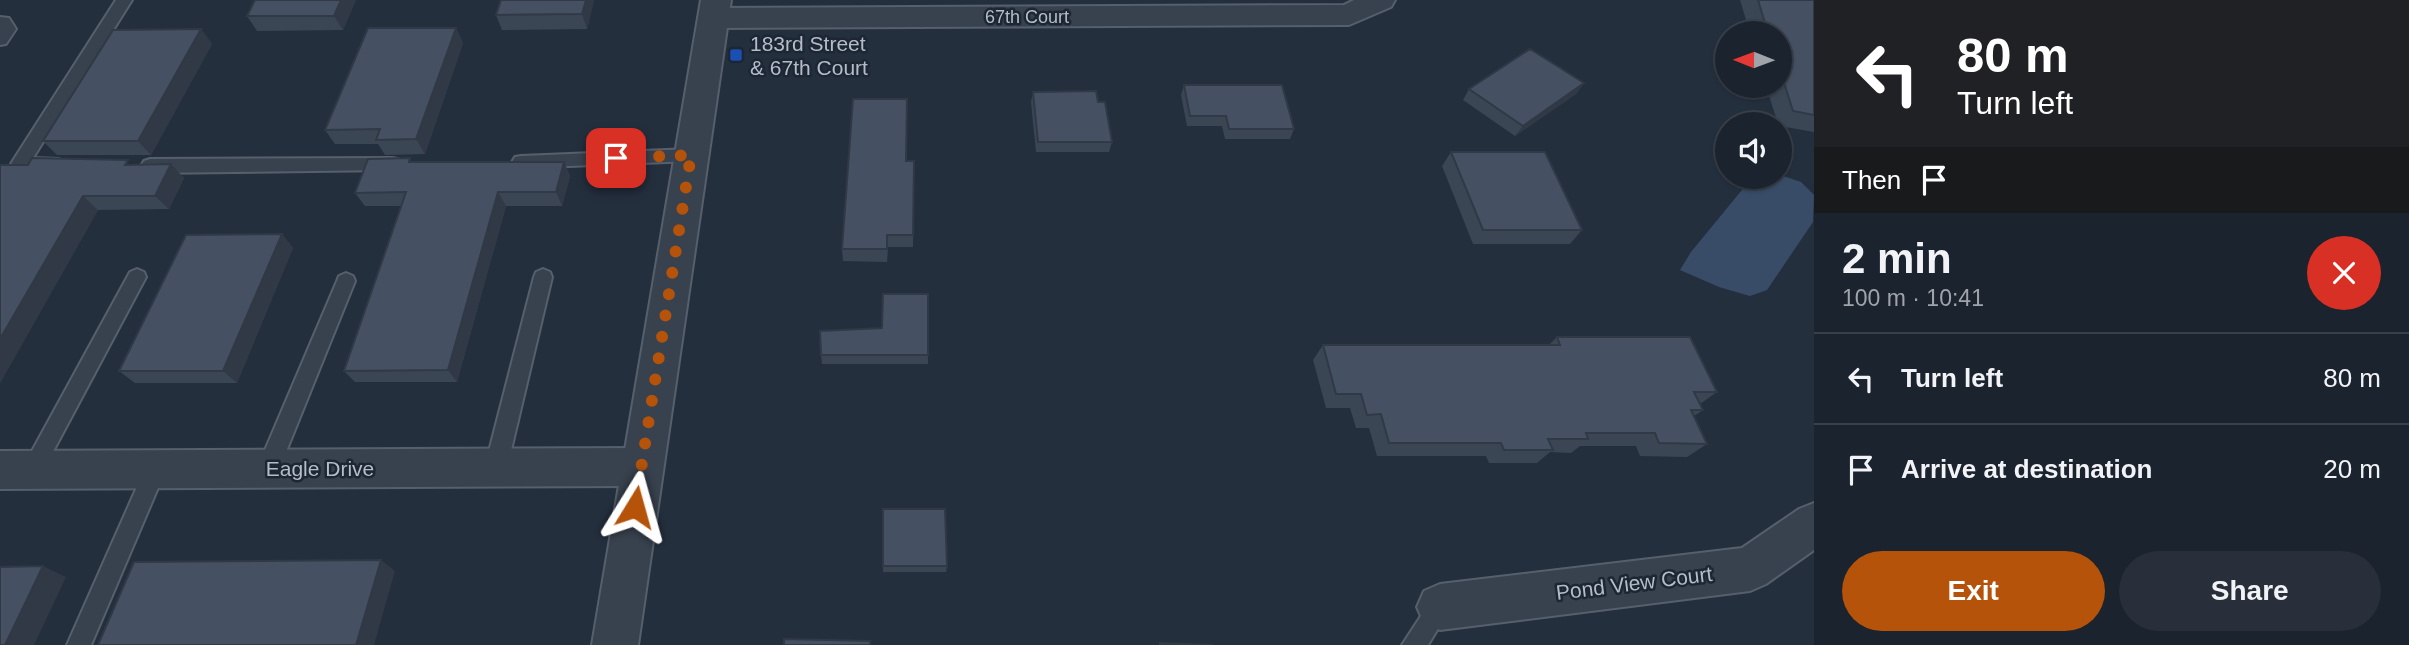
<!DOCTYPE html>
<html lang="en">
<head>
<meta charset="utf-8">
<style>
	body { margin:0; font-family:Arial,sans-serif; background:#282f3a; color:#f1f3f6; height:100vh; display:flex; flex-direction:column; font-size:26px; white-space:nowrap }
	* { box-sizing:border-box; margin:0 }
	p { font-size:23px; color:#a0a4aa }
	.icon { flex:none; width:38px; height:38px; fill:none; stroke:currentColor; stroke-width:2; stroke-linecap:round; stroke-linejoin:round }
	.map { position:relative; flex:1; overflow:hidden }
	.sheet { display:flex; flex-direction:column; background:#1b232e; width:595px }
	.sheet>* { flex:none }
	.top-card { background:#202124; color:#fff; overflow:hidden }
	.needle { width:46px; rotate:271deg }
	.fabs { position:absolute; left:1715px; top:21px; display:grid; gap:14px }
	.fabs a { display:grid; place-items:center; width:77px; height:77px; border-radius:50%; background:#1b232e; box-shadow:0 2px 5px #0004,0 0 0 2px #39404a; font-size:35px }
	.pin { position:absolute; display:grid; place-items:center; width:60px; height:60px; color:#fff; margin:-30px; border-radius:14px; box-shadow:0 4px 10px #0006 }
	.me { position:absolute; width:77px; margin:-38px; rotate:8deg; stroke-linejoin:round; filter:drop-shadow(0 0 5px #0008) }
	.turn { display:flex; align-items:center; gap:24px; height:147px; padding:0 28px; font-size:32px }
	.turn .icon { width:91px; height:91px; stroke-width:2.5 }
	.turn b { display:block; font-size:49px; line-height:60px }
	.then { display:flex; align-items:center; height:66px; padding:0 28px; background:#0003; gap:14px; font-size:26px }
	.round { display:grid; place-items:center; flex:none; width:74px; height:74px; border-radius:37px; background:#282f3a }
	.overview { display:flex; align-items:center; justify-content:space-between; height:119px; padding:0 28px }
	h1 { font-size:42px; font-weight:700; line-height:52px }
	.primary-button { display:flex; gap:14px; margin-top:auto; padding:14px 28px }
	.primary-button a { flex:1; height:80px; border-radius:42px; background:#b45309; color:#fff; font-size:28px; font-weight:700; line-height:80px; text-align:center }
	.primary-button a+a { background:#282f3a; color:#f1f3f6 }
	ul { padding:0; list-style:none }
	li { display:flex; align-items:center; gap:21px; height:91px; padding:0 28px; border-top:2px solid #39404a }
	li div { flex:1 }
	li b { display:block; font-size:26px }
	li em { font-style:normal }
	main { display:flex; flex:1; min-height:0 }
	.map>svg:first-child { display:block }
	.water { fill:#394c67 }
	.lines { fill:none; stroke-linecap:round; stroke-linejoin:round }
	.service-casing { stroke:#565f6c; stroke-width:4 }
	.minor-casing { stroke:#565f6c; stroke-width:4 }
	.tertiary-casing { stroke:#565f6c; stroke-width:4 }
	.service { fill:#38414e; fill-rule:evenodd }
	.minor { fill:#38414e; fill-rule:evenodd }
	.tertiary { fill:#38414e; fill-rule:evenodd }
	.wall { fill:#3b4654 }
	.shaded-wall { fill:#303945 }
	.building { fill:#455162; stroke:#303945; stroke-width:2 }
	.route { stroke:#b45309; stroke-width:12; stroke-dasharray:0 21.6 }
	.transit-dot { fill:#1a4fb4; stroke:#1d2633; stroke-width:2.5 }
	.labels { text-anchor:middle; dominant-baseline:central; stroke-width:5; stroke-linejoin:round; paint-order:stroke }
	.far-street-label { font-size:18px; fill:#b4bcc9; stroke:#1d2633 }
	.poi-label { font-size:21px; fill:#b4bcc9; stroke:#1d2633; text-anchor:start }
	.street-label { font-size:21px; fill:#b4bcc9; stroke:#1d2633 }
</style>
</head>
<body>
<main>
<div class="map">
<svg width="1814" height="645" viewBox="0 0 1814 645">
	<rect width="100%" height="100%" fill="#242f3e"/>
	<!-- water -->
	<path class="water" d="M 1780,175 L 1801,182 L 1814,195 L 1813,222 L 1767,290 L 1750,296 L 1719,287 L 1680,270 L 1691,252 L 1751,179 Z"/>
	<g class="lines">
		<!-- service casing -->
		<g class="service-casing">
			<path id="service" d="M 116,0 L 132,0 L 33,158 L 59,159 L 62,164 L 59,169 L 14,169 L 11,164 L 14,159 Z
				M 0,17 L 9,18 L 16,29 L 6,44 L 0,45 Z
				M 691,149 L 697,150 L 700,155 L 697,160 L 691,161 L 521,168 L 515,167 L 512,162 L 515,157 L 521,156 Z
				M 392,158 L 398,159 L 401,164 L 398,169 L 392,170 L 150,173 L 144,171 L 141,166 L 144,161 L 150,159 Z
				M 137,269 L 144,272 L 146,277 L 40,476 L 33,479 L 26,476 L 22,469 L 26,462 L 130,272 Z
				M 543,269 L 550,272 L 552,277 L 507,467 L 503,474 L 496,477 L 489,474 L 485,467 L 534,277 L 536,272 Z
				M 346,273 L 353,276 L 355,281 L 279,469 L 275,476 L 268,479 L 261,476 L 257,469 L 337,281 L 339,276 Z
				M 155,459 L 162,462 L 166,469 L 91,645 L 67,645 L 148,462 Z
				M 1440,596 L 1448,599 L 1451,607 L 1428,645 L 1402,645 L 1432,599 Z"/>
		</g>
		<!-- minor casing -->
		<g class="minor-casing">
			<path id="minor" d="M 1354,0 L 1395,0 L 1391,7 L 1349,25 L 713,28 L 702,25 L 698,18 L 702,11 L 713,8 L 1344,5 Z
				M 641,448 L 656,453 L 662,467 L 656,481 L 641,486 L 0,489 L 0,451 Z
				M 1814,503 L 1814,550 L 1766,584 L 1750,591 L 1440,630 L 1424,623 L 1417,607 L 1424,591 L 1440,584 L 1742,548 L 1799,509 Z"/>
		</g>
		<!-- tertiary casing -->
		<g class="tertiary-casing">
			<path id="tertiary" d="M 701,0 L 731,0 L 638,645 L 592,645 Z"/>
		</g>
		<!-- service -->
		<use href="#service" class="service"/>
		<!-- minor -->
		<use href="#minor" class="minor"/>
		<!-- tertiary -->
		<use href="#tertiary" class="tertiary"/>
	</g>
	<!-- wall -->
	<path class="wall" d="M 356,0 L 343,30 L 257,31 L 247,16 Z
		M 594,0 L 587,29 L 502,30 L 496,15 Z
		M 1740,0 L 1814,0 L 1814,132 L 1780,126 L 1780,124 L 1778,124 L 1766,86 L 1780,86 L 1780,33 L 1750,33 Z
		M 456,28 L 463,43 L 425,154 L 385,155 L 378,144 L 335,144 L 325,130 Z
		M 201,29 L 212,44 L 151,155 L 57,155 L 43,141 Z
		M 1584,83 L 1576,94 L 1515,136 L 1463,100 L 1469,89 Z
		M 1184,85 L 1294,129 L 1290,139 L 1225,139 L 1222,126 L 1187,126 L 1181,95 Z
		M 1033,92 L 1098,102 L 1112,142 L 1109,152 L 1036,152 L 1031,102 Z
		M 1451,152 L 1582,230 L 1570,244 L 1473,244 L 1442,166 Z
		M 906,161 L 914,161 L 913,247 L 888,247 L 887,262 L 843,261 L 842,249 Z
		M 412,162 L 564,162 L 570,176 L 562,206 L 506,206 L 457,382 L 355,382 L 344,371 L 402,206 L 365,206 L 355,193 Z
		M 171,164 L 184,178 L 169,209 L 98,210 L 0,383 L 0,165 Z
		M 282,234 L 293,248 L 237,383 L 135,383 L 119,371 Z
		M 928,294 L 928,364 L 822,364 L 821,355 L 882,328 Z
		M 1557,337 L 1717,392 L 1700,404 L 1703,410 L 1694,416 L 1707,444 L 1687,457 L 1640,456 L 1636,446 L 1580,446 L 1571,453 L 1550,452 L 1537,463 L 1489,463 L 1486,456 L 1377,456 L 1369,428 L 1356,428 L 1350,408 L 1326,408 L 1313,360 L 1323,345 L 1549,345 Z
		M 883,566 L 947,566 L 946,572 L 883,572 Z"/>
	<!-- shaded-wall -->
	<path class="shaded-wall" d="M 341,0 L 356,0 L 343,30 L 334,16 Z
		M 586,0 L 594,0 L 587,29 L 582,14 Z
		M 456,28 L 463,43 L 425,154 L 416,139 Z
		M 201,29 L 212,44 L 151,155 L 138,141 Z
		M 1584,83 L 1576,94 L 1515,136 L 1523,126 Z
		M 564,162 L 570,176 L 562,206 L 556,192 Z
		M 171,164 L 184,178 L 169,209 L 155,196 Z
		M 498,192 L 506,206 L 457,382 L 448,370 Z
		M 83,196 L 98,210 L 0,383 L 0,339 Z
		M 282,234 L 293,248 L 237,383 L 223,371 Z
		M 381,560 L 395,571 L 374,645 L 356,645 Z
		M 43,566 L 66,577 L 34,645 L 5,645 Z"/>
	<!-- building -->
	<path class="building" d="M 255,0 L 341,0 L 334,16 L 247,16 Z
		M 501,0 L 586,0 L 582,14 L 496,15 Z
		M 1758,0 L 1814,0 L 1814,115 L 1793,111 L 1780,70 L 1780,33 L 1768,33 Z
		M 368,28 L 456,28 L 416,139 L 376,140 L 380,129 L 325,130 Z
		M 201,29 L 138,141 L 43,141 L 113,30 Z
		M 1530,49 L 1584,83 L 1523,126 L 1469,89 Z
		M 1184,85 L 1282,85 L 1294,129 L 1229,129 L 1226,116 L 1190,116 Z
		M 1096,91 L 1098,102 L 1105,102 L 1112,142 L 1038,142 L 1033,92 Z
		M 853,99 L 907,99 L 906,161 L 914,161 L 913,235 L 887,235 L 887,249 L 842,249 Z
		M 1451,152 L 1545,152 L 1582,230 L 1483,230 Z
		M 32,158 L 128,160 L 125,165 L 171,164 L 155,196 L 83,196 L 0,339 L 0,165 L 28,165 Z
		M 410,158 L 409,162 L 564,162 L 556,192 L 498,192 L 448,370 L 344,371 L 406,192 L 355,193 L 368,159 Z
		M 282,234 L 223,371 L 119,371 L 186,235 Z
		M 883,294 L 928,294 L 928,355 L 821,355 L 820,331 L 882,328 Z
		M 1557,337 L 1690,337 L 1717,392 L 1694,392 L 1703,410 L 1691,410 L 1707,444 L 1659,443 L 1655,433 L 1586,433 L 1588,439 L 1548,439 L 1553,450 L 1504,450 L 1501,443 L 1389,443 L 1381,414 L 1367,415 L 1361,394 L 1336,394 L 1323,345 L 1560,345 Z
		M 883,509 L 945,509 L 947,566 L 883,566 Z
		M 381,560 L 356,645 L 98,645 L 134,562 Z
		M 43,566 L 5,645 L 0,645 L 0,567 Z
		M 784,639 L 870,641 L 870,645 L 784,645 Z
		M 1160,643 L 1213,645 L 1160,645 Z"/>
	<g class="lines">
		<!-- route -->
		<path class="route" d="M 616,158 L 691,155 L 635,507"/>
	</g>
	<!-- markers -->
	<rect class="transit-dot" x="729" y="48" width="14" height="14" rx="3.5"/>
	<g class="labels">
		<!-- far-street labels -->
		<g class="far-street-label">
			<text x="1027" y="17">67th Court</text>
		</g>
		<!-- poi labels -->
		<g class="poi-label">
			<text x="750" y="43">183rd Street<tspan x="750" dy="24">&amp; 67th Court</tspan></text>
		</g>
		<!-- street labels -->
		<g class="street-label">
			<text x="320" y="468">Eagle Drive</text>
			<text transform="translate(1634 583) rotate(-7)">Pond View Court</text>
		</g>
	</g>
</svg>
<div class="fabs">
<a><svg class="needle" viewBox="-14 -14 28 28"><path d="M0-13l5 13h-10z" fill="#e53935"/><path d="M0 13l5-13h-10z" fill="#a0a4aa"/></svg></a>
<a><svg class="icon" aria-label="sound" viewBox="0 0 24 24"><path d="M4 9h4l5-4v14l-5-4H4zM17 9q2 3 0 6"/></svg></a>
</div>
<div class="pin" style="left:616px;top:158px;background:#d93025"><svg class="icon" aria-label="arrive" viewBox="0 0 24 24"><path d="M6 21V4h12l-3 4 3 4H6"/></svg></div>
<svg class="me" style="left:635px;top:507px" viewBox="-20 -20 40 40"><path d="M0-17L14 15 0 8-14 15z" fill="#b45309" stroke="#fff" stroke-width="4"/></svg>
</div>
<section class="sheet">
<div class="top-card">
<div class="turn"><svg class="icon" aria-label="left" viewBox="0 0 24 24"><path d="M17 20v-9H6M10 6l-5 5 5 5"/></svg><div><b>80 m</b>Turn left</div></div>
<div class="then">Then<svg class="icon" aria-label="arrive" viewBox="0 0 24 24"><path d="M6 21V4h12l-3 4 3 4H6"/></svg></div>
</div>
<div class="overview"><div><h1>2 min</h1><p>100 m · 10:41</p></div><a class="round" style="background:#d93025;color:#fff"><svg class="icon" aria-label="close" viewBox="0 0 24 24"><path d="M6 6l12 12M18 6L6 18"/></svg></a></div>
<ul>
<li><svg class="icon" aria-label="left" viewBox="0 0 24 24"><path d="M17 20v-9H6M10 6l-5 5 5 5"/></svg><div><b>Turn left</b></div><em>80 m</em></li>
<li><svg class="icon" aria-label="arrive" viewBox="0 0 24 24"><path d="M6 21V4h12l-3 4 3 4H6"/></svg><div><b>Arrive at destination</b></div><em>20 m</em></li>
</ul>
<div class="primary-button"><a>Exit</a><a>Share</a></div>
</section>
</main>
</body>
</html>
